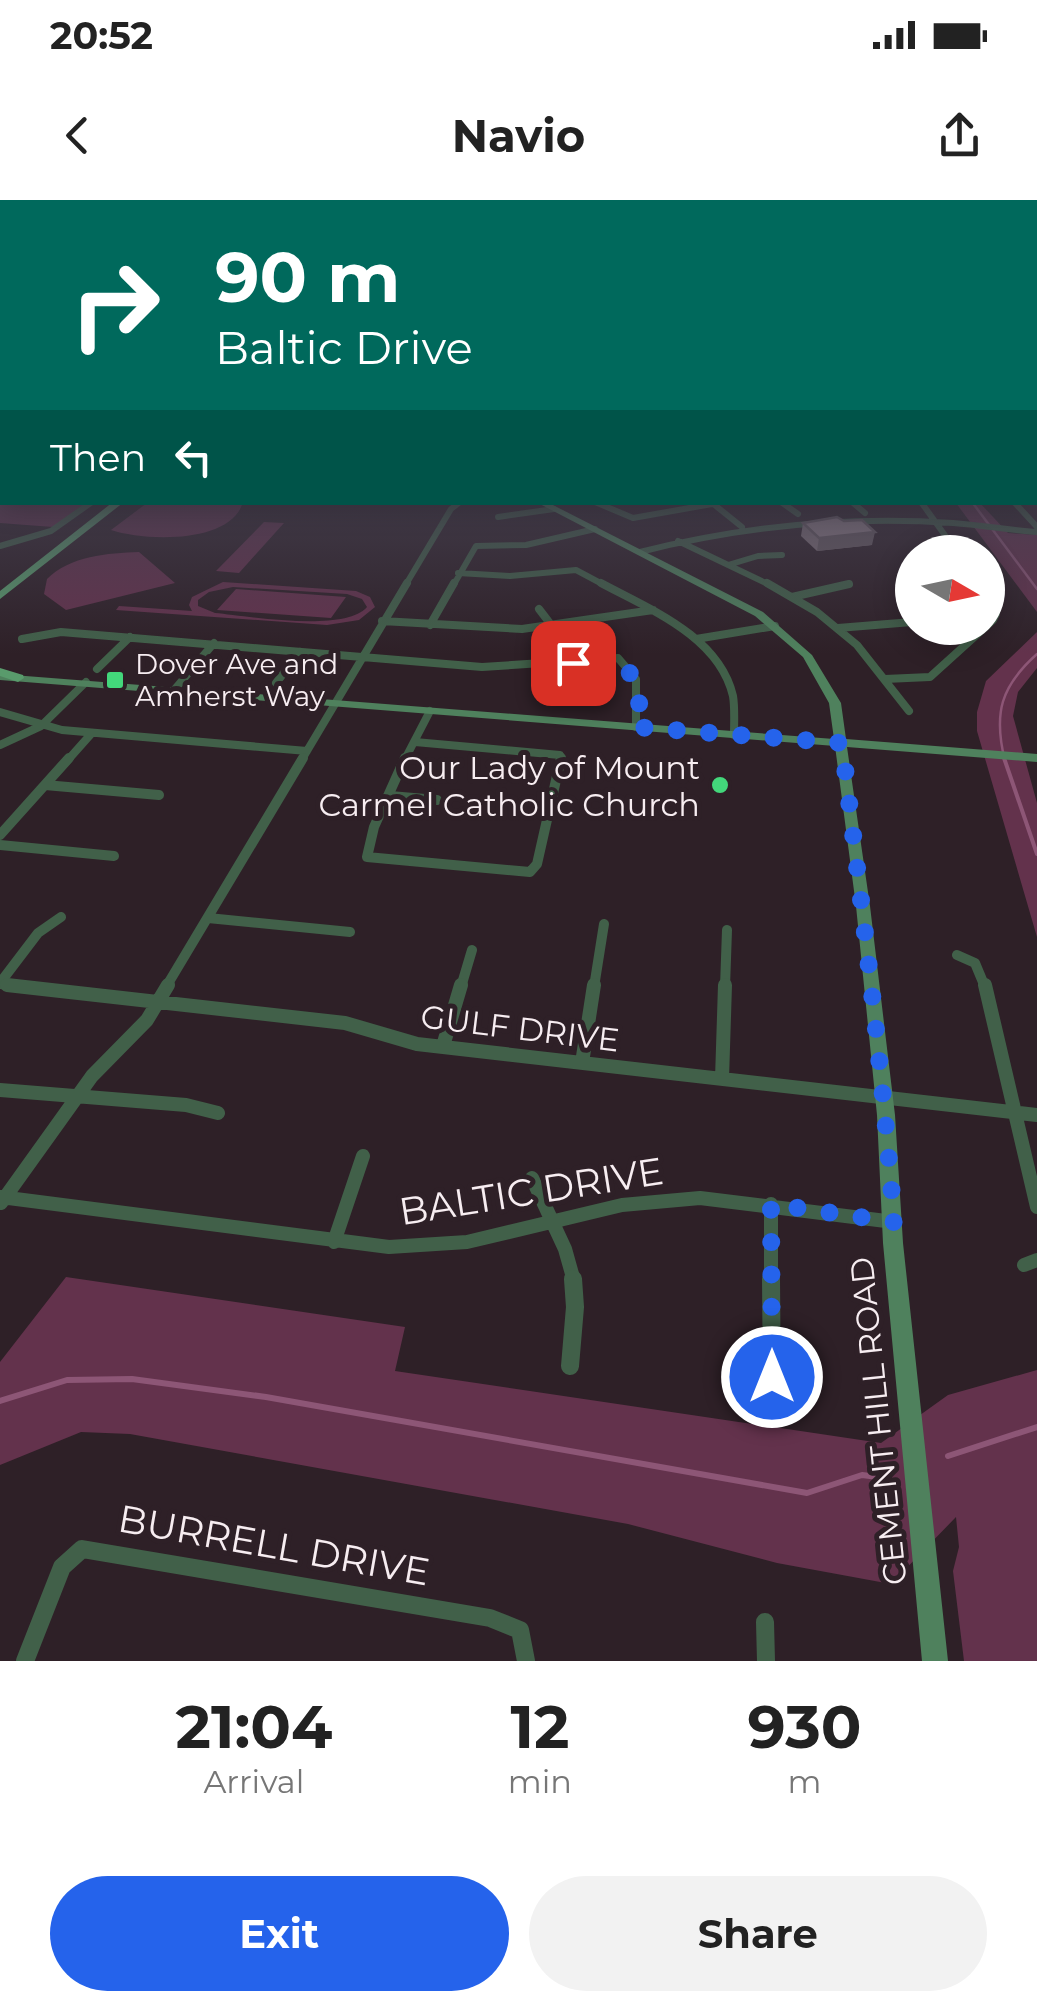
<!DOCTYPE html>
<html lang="en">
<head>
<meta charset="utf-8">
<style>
	body { margin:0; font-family:Montserrat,sans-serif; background:#f2f2f2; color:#222; height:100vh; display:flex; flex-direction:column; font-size:38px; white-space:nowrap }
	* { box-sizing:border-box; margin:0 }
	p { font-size:32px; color:#767676 }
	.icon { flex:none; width:55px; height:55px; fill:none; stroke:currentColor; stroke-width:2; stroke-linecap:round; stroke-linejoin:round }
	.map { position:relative; height:1461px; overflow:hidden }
	.side { display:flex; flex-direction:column; background:#fff; flex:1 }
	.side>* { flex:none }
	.hud { position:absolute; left:0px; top:0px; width:1038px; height:305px; box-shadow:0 5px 25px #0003; background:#00695c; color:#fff; overflow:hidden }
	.needle { width:65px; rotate:99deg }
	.tools { position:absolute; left:895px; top:335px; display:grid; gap:20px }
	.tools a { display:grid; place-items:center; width:110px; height:110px; border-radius:50%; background:#fff; box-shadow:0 5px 25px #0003; font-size:50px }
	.pin { position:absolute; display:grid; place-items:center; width:85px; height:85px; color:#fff; margin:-42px; border-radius:20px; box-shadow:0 5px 15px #0006 }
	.me { position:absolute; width:110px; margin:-55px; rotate:0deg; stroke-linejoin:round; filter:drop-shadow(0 0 8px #0008) }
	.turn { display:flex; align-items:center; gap:35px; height:210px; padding:0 50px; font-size:45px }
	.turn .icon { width:130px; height:130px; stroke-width:2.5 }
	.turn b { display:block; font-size:70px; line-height:85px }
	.then { display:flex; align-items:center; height:95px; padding:0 50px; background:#0003; gap:20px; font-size:38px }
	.eta { display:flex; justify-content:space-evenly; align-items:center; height:170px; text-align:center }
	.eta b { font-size:60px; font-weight:700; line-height:70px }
	.action { display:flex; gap:20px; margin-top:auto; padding:20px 50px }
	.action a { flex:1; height:115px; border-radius:60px; background:#2563eb; color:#fff; font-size:40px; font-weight:700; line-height:115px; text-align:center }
	.action a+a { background:#f2f2f2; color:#222 }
	.status { display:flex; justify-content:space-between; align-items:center; height:70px; padding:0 50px; background:#fff; direction:ltr }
	.status svg { height:28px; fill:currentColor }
	header { display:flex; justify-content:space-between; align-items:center; height:130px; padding:0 50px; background:#fff; font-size:45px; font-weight:700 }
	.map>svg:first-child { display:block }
	.green { fill:#63324c; fill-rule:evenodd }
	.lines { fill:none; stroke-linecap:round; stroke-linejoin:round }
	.stream-far2 { stroke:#8d5676; stroke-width:2.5 }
	.stream-far1 { stroke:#8d5676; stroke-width:4 }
	.stream { stroke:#8d5676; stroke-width:6 }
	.street-far4 { stroke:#416049; stroke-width:6 }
	.street-far3 { stroke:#416049; stroke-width:8 }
	.street-far2 { stroke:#416049; stroke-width:10 }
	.street-far1 { stroke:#416049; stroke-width:14 }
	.street { stroke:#416049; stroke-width:18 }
	.secondary { fill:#4f815d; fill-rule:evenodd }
	.primary { fill:#599b6c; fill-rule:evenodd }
	.wall { fill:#83747b }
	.shaded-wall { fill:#6a5e64 }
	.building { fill:#98878f; stroke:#6a5e64; stroke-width:2.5 }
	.route { stroke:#2563eb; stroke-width:18; stroke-dasharray:0 32.4 }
	.poi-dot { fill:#43d77b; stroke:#2e2027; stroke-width:4 }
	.labels { text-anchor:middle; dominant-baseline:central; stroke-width:10; stroke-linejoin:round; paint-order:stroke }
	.far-poi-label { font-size:28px; fill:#f7edf1; stroke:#2e2027; text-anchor:start }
	.poi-label { font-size:32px; fill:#f7edf1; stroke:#2e2027; text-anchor:end }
	.street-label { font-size:32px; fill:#f7edf1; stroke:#2e2027 }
	.near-street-label { font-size:38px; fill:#f7edf1; stroke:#2e2027 }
</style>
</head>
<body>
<div class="status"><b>20:52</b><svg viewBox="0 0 49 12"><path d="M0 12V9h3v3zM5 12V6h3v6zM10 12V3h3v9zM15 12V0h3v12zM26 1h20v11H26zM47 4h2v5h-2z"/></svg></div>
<header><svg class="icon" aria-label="back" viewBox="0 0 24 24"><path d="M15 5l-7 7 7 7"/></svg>Navio<svg class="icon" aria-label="share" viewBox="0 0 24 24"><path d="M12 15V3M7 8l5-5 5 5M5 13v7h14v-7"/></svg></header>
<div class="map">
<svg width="1037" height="1461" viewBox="0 0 1037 1461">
	<rect width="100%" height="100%" fill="#2e2027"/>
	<!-- green -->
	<path class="green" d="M 0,291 L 2,302 L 86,303 L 53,327 L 0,323 Z
		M 198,303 L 242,305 C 227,344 144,341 111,330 L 147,303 Z
		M 956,303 L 980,303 L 1008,333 L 1037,335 L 1037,412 Z
		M 264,322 L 284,323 L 239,373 L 216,371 Z
		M 139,352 L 175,383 L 66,410 L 44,394 L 47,379 C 70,356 108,353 139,352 Z
		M 223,382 L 356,391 L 370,397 L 375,407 L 359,420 L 327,425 L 116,410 L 119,406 L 192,411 L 189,405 L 192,397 ZM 233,387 L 347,394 L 362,399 L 367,407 C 345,433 248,416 215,413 L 198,406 L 198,400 L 209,392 Z
		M 236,389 L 346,397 L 331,418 L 217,410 Z
		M 1037,432 L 1037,468 L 1018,492 L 1013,516 L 1037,603 L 1037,737 L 977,531 L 977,512 L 986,481 Z
		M 66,1077 L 405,1127 L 395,1171 L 881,1243 L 948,1195 L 1037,1170 L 1037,1461 L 964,1461 L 953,1371 L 959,1347 L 956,1317 L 891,1384 L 777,1363 L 628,1324 L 130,1234 L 81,1232 L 0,1265 L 0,1162 Z"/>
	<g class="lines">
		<!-- stream-far2 -->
		<path class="stream-far2" d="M 972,302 L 1037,389
			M 1005,561 C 993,513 1001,486 1037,454"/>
		<!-- stream-far1 -->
		<path class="stream-far1" d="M 1004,558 L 1037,654"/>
		<!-- stream -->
		<path class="stream" d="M 0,1201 L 67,1180 L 132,1179 L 266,1197 L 807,1293 L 862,1275 L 886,1278
			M 948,1256 L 1037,1227"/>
		<!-- street-far4 -->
		<path class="street-far4" d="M 595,302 L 633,318 L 712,304
			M 711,302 L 742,327
			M 781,302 L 798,314
			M 852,302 L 865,313
			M 921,302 L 957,352
			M 1014,302 L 1037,327
			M 498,317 L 554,309
			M 678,341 L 772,386
			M 0,346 L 51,331 L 92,302
			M 640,352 C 743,326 847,316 953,323 C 981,325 1009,330 1037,332
			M 728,365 L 758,356 L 782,355
			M 458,373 L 510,376 L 576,370 L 606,386
			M 405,386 L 451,309 L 460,302
			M 453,386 L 476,346 L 526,345 L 595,329
			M 841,386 L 849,384"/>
		<!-- street-far3 -->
		<path class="street-far3" d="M 601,383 C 649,409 719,436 733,496 C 735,508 734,523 734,535
			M 767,383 L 817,412 L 857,445 L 909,511
			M 792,397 L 849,384
			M 539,409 L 552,426
			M 382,421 L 522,429 L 653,410
			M 430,425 L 454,383
			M 838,428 L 912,422
			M 943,428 L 974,437
			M 22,439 L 61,432 L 482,467 L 618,458 L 636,479 L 636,527
			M 696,439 L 775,426
			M 97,469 L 130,437
			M 885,479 L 930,477 L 993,420 L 996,414 L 988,399
			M 276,483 L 300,452
			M 175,489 L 214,443
			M 0,512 L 62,530 L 307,551
			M 415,542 L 560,555 L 562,561
			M 0,545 L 41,526 L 86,482
			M 67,561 L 91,534
			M 301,561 L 407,383
			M 404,561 L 430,511"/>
		<!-- street-far2 -->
		<path class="street-far2" d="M 405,558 L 374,627 L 367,657 L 530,672 L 537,664 L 561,558
			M 45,585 L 159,595
			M 390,596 L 437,600
			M 0,635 L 69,558
			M 0,645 L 114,656
			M 208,718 L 350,732
			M 957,755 L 975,763 L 985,787
			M 0,783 L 38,733 L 61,717
			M 0,784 L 29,787
			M 166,787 L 303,558
			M 461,787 L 472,750
			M 594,787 L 604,724
			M 725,787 L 727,730"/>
		<!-- street-far1 -->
		<path class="street-far1" d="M 7,785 L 345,823 L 417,844 L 1037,915
			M 985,785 L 1037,1007
			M 443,846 L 461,785
			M 582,863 L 594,785
			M 722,879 L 725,785
			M 0,890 L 186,905 L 218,913
			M 532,978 L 565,1049 L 574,1081
			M 0,997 L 389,1047 L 467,1042 L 622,1005 L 700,998 L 894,1022
			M 1,1003 L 92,876 L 147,820 L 168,785
			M 771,1004 L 771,1081
			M 334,1042 L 363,956
			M 1024,1065 L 1037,1060"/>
		<!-- street -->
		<path class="street" d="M 771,1079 L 772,1198
			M 570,1166 L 575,1107 L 573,1079
			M 765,1422 L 766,1461
			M 25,1461 L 62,1367 L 82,1349 L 490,1418 L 520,1430 L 526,1461"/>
		<!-- secondary -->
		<path class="secondary" d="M 536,302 L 547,302 L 763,412 L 812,455 L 841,503 L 846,539 L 1037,554 L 1037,562 L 847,547 L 870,706 L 895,915 L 903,1043 L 948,1461 L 922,1461 L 883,1043 L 877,915 L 856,706 L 835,546 L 0,480 L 0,474 L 834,539 L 829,503 L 803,457 L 755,416 Z"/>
		<!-- primary -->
		<path class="primary" d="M 113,302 L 124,302 L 0,399 L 0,391 Z
			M 0,468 L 23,475 L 24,478 L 18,482 L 0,476 Z"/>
	</g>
	<!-- wall -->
	<path class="wall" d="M 803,323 L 872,345 L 817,351 L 801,336 Z"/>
	<!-- shaded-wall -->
	<path class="shaded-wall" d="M 875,332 L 872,345 L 817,351 L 819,338 Z"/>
	<!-- building -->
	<path class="building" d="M 837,317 L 844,321 L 862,320 L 875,332 L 819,338 L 803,323 Z"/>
	<!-- sky -->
	<linearGradient id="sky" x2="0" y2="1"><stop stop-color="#191215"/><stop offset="0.55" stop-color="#464252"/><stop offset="1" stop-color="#464252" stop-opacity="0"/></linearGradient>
	<rect width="1037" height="454" fill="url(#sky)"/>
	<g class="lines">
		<!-- route -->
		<path class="route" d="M 573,463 L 606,458 L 625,462 L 640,497 L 636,527 L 842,543 C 861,702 882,861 894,1022 L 771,1004 L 772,1177"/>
	</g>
	<!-- markers -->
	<g class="poi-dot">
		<rect x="105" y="470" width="20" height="20" rx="5"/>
		<circle cx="720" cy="585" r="10"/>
	</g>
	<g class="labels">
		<!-- far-poi labels -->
		<g class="far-poi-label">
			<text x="135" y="464">Dover Ave and<tspan x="135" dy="32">Amherst Way</tspan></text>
		</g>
		<!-- poi labels -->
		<g class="poi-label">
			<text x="700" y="567">Our Lady of Mount<tspan x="700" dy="37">Carmel Catholic Church</tspan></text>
		</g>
		<!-- street labels -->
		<g class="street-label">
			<text transform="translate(520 828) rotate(7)">GULF DRIVE</text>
			<text transform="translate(878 1221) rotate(-96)">CEMENT HILL ROAD</text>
		</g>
		<!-- near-street labels -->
		<g class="near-street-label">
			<text transform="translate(531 991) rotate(-9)">BALTIC DRIVE</text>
			<text transform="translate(274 1345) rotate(10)">BURRELL DRIVE</text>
		</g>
	</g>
</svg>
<div class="tools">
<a><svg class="needle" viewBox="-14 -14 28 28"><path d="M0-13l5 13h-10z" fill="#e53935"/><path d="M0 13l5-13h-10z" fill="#767676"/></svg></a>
</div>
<div class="pin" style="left:573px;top:463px;background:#d93025"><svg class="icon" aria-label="arrive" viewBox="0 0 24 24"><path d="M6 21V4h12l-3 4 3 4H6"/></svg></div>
<svg class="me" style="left:772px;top:1177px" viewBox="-20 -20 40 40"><circle r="17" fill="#2563eb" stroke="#fff" stroke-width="3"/><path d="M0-11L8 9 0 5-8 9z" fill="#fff"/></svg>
<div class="hud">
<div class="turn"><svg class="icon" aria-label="right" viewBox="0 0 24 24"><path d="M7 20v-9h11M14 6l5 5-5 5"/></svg><div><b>90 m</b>Baltic Drive</div></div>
<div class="then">Then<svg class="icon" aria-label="left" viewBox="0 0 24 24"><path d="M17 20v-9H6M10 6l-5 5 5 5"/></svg></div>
</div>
</div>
<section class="side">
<div class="eta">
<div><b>21:04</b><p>Arrival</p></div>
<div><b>12</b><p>min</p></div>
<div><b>930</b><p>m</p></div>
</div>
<div class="action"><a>Exit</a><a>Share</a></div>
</section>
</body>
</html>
